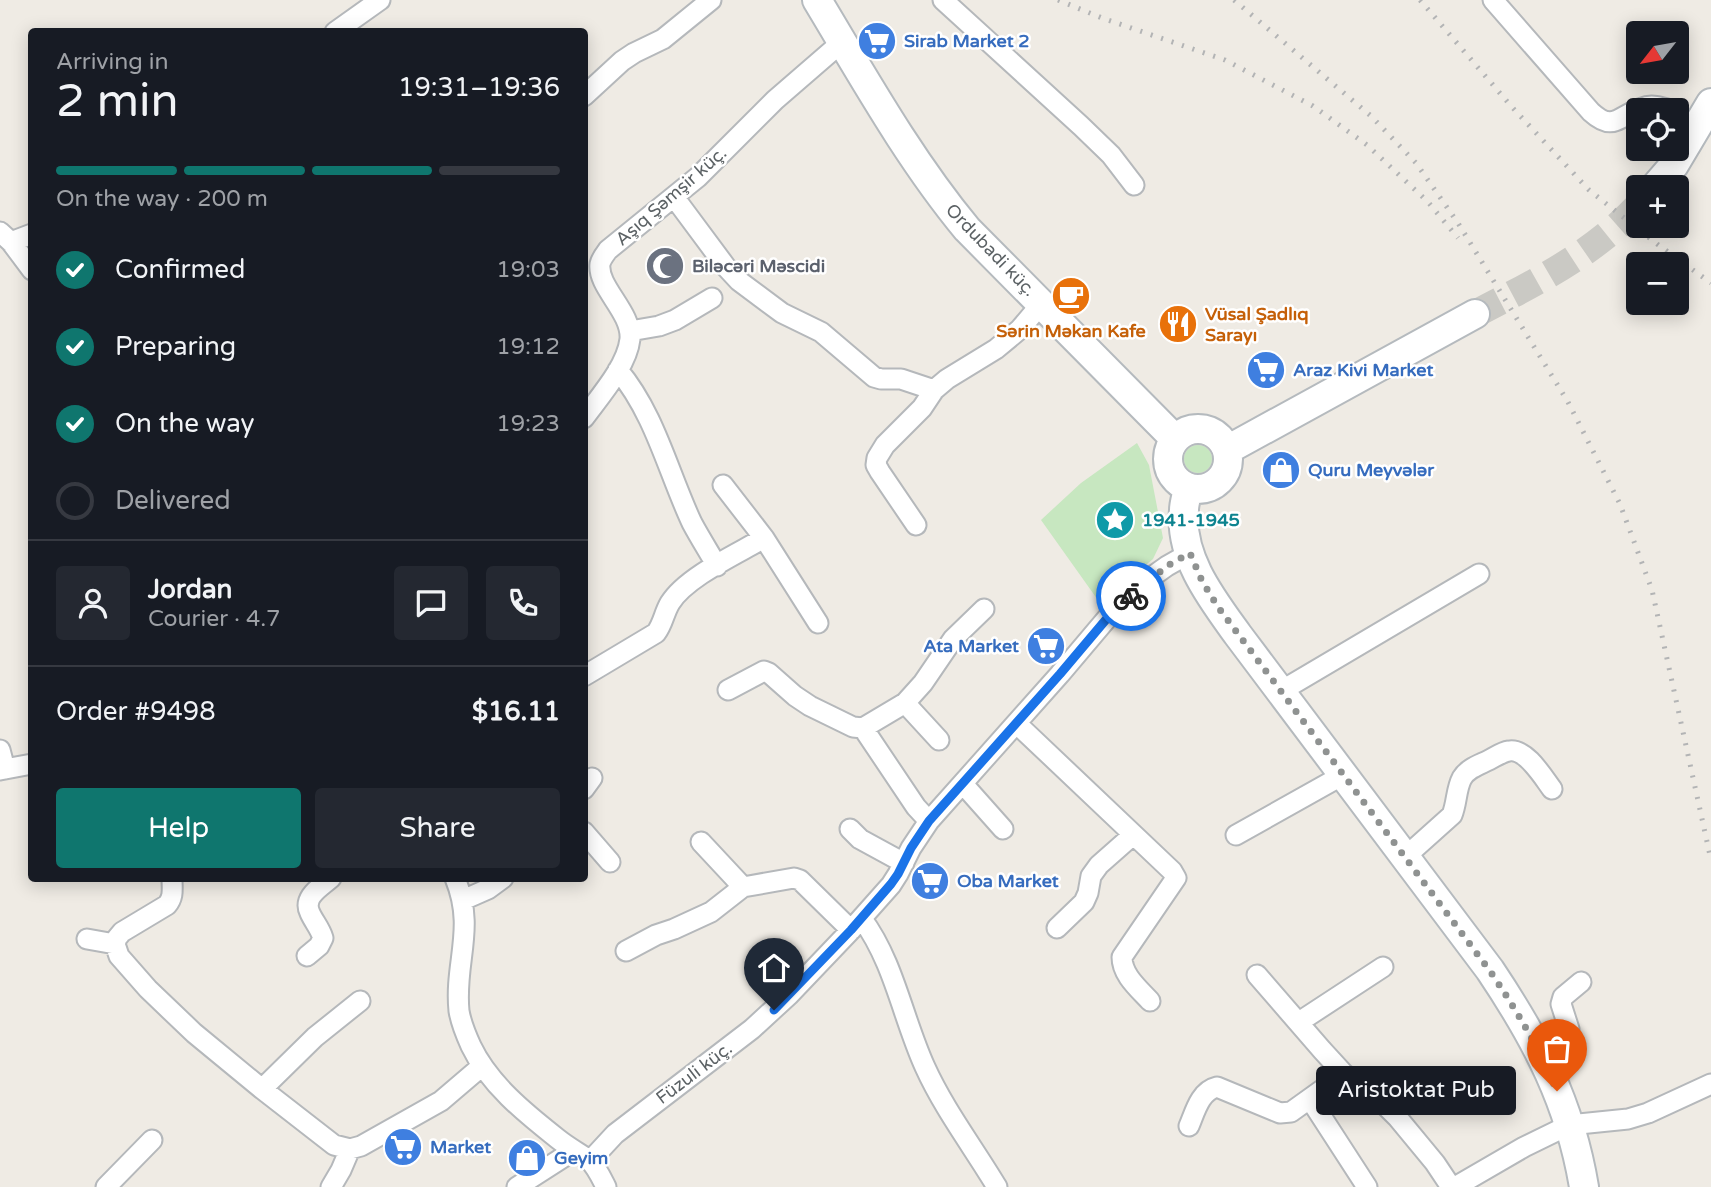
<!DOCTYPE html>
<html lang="en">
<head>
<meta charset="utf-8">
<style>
  body { margin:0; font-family:"Varela Round",sans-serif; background:#242831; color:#f1f3f6; height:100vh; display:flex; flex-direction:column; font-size:26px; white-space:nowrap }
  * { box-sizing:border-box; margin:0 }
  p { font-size:23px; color:#9ea1a6 }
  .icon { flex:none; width:38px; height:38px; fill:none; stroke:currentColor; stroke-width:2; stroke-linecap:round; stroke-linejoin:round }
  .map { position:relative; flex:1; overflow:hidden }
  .details { position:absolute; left:28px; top:28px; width:560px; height:854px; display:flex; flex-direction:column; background:#171b24; border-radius:7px; box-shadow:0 4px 18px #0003 }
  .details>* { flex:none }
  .needle { width:46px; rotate:239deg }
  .fabs { position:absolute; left:1626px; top:21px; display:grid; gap:14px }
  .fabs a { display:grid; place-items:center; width:63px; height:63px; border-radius:7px; background:#171b24; box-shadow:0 4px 18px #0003; font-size:35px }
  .pin { position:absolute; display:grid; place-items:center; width:60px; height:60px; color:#fff; margin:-72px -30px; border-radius:50% 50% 50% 0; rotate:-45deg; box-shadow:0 0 7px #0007 }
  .pin .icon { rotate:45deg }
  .courier { position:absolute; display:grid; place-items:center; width:70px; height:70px; margin:-35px; border:5px solid #1a73e8; border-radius:50%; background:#fff; color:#222; box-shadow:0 2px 9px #0007 }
  .bubble { position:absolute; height:49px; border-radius:7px; background:#171b24; box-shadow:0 4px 18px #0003; font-size:23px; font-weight:600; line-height:49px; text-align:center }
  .summary em { font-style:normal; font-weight:600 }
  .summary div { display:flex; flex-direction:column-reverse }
  .summary { display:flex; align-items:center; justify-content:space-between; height:119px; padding:0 28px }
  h1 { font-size:46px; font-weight:600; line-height:52px }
  .bar { display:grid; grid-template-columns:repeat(4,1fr); gap:10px 7px; align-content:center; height:84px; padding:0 28px }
  .bar i { height:9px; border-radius:5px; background:#363941 }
  .bar .on { background:#0f766e }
  .bar p { grid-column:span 4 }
  .line { display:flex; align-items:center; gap:18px; padding:0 28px; border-top:2px solid #363941 }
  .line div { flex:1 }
  .round { display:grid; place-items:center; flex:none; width:74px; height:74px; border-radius:7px; background:#242831 }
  ol { padding:0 28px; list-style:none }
  li { display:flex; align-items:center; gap:21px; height:77px }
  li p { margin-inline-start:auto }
  li .icon { padding:7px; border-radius:50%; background:#0f766e; color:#fff; stroke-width:4 }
  li:last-child { color:#9ea1a6 }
  li i { width:38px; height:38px; border:4px solid #363941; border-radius:50% }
  .button { display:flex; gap:14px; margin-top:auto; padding:14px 28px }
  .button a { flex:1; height:80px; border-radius:7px; background:#0f766e; color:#fff; font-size:28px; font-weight:600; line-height:80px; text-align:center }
  .button a+a { background:#242831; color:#f1f3f6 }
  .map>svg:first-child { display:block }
</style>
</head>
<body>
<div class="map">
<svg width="1711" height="1187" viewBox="0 0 1711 1187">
  <rect width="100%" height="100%" fill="#efebe4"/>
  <path fill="#c7e7c0" d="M 1137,443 L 1149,465 L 1163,538 L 1153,559 L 1100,603 L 1041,520 L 1081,483 Z
    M1184 459a14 14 0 1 1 28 0a14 14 0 1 1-28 0Z"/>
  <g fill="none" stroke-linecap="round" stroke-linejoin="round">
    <path stroke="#cac9c4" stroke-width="28" stroke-dasharray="28 14" stroke-linecap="butt" d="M 1475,314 C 1534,283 1592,255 1638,206"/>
    <g stroke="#b5b8bb" stroke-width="23">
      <path id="minor" d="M 943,0 L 1081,126 L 1111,155 L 1134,185
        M 1493,0 L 1591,112 C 1614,133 1619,115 1642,108 C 1651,104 1661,107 1670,110
        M 335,32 L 380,0
        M 584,96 L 622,61 L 634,53 L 663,39 L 711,0
        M 674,197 L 726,267 L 739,281 L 782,313 L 821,332 L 874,377 L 881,379 L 901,379 L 934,390
        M 0,232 L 11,242 L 32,270
        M 11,242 L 32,234
        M 630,331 L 659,326 L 675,320 L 712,298
        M 618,370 C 655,414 668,472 692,523 C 700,538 709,552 717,566
        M 584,418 C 600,396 627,366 630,339 C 632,312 597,287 600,264 C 601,259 605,254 608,250 L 698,177 L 775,100 L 842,42
        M 723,485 L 764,538 L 818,623
        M 916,525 L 880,472 L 876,465 L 877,458 L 885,445 L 922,408 L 934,390 L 947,379 L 996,349 L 1020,329 L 1042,303
        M 584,676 L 656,633 C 663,624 664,613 670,603 C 686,577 737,554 764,538
        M 728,690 L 764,671 L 769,673 L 795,696 L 810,706 L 853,727 L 863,728 L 905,703 L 923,683 L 953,639 L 984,609
        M 1281,691 L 1479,574
        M 905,703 L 939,740
        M 1017,724 L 1172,871 L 1176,878 L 1122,957 C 1122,975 1138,988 1150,1001
        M 863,728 L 916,807 L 929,821
        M 0,750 L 5,769
        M 0,770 L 32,764
        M 963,784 L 1003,829
        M 584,789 L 592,778
        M 850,829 L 860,839 L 904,863
        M 584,832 L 610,862
        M 1236,835 L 1343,775
        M 701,842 L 743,887
        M 1404,858 L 1452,815 C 1457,803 1456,789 1462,778 C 1468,768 1479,765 1489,760 C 1495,757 1502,752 1509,751 C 1526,748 1543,777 1552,789
        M 172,878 C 172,889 174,897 167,905 L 122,932 L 117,938 L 115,944 L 119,956 L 148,989 L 194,1033 L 262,1089 L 334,1145 L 350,1149 L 361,1146 L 441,1101 L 482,1066
        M 455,878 C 476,929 454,962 459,1011 C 461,1023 466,1035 471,1046 C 489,1084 525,1113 558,1139 C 568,1147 579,1153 589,1160 C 596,1166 602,1179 606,1187
        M 463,900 L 488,889 L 503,878
        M 862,919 C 894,962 903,1019 925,1067 C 944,1109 973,1147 997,1187
        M 1057,928 L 1084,902 L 1088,893 L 1091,876 L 1099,865 L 1133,835
        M 87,939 L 115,944
        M 626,951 L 656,935 L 674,929 L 711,912 L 743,887 L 794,878 L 800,880 L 851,930
        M 307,956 L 319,946 L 323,938 C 320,928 314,922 310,913 C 302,897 321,887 331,878
        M 1257,975 L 1322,1050 L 1344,1074 L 1385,1105 L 1397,1117 L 1435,1163 L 1451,1187
        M 1299,1022 L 1383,967
        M 1539,1050 L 1566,1034 L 1569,1029 L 1561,1004 L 1563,997 L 1581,982
        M 262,1089 L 315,1037 L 360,1001
        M 1310,1099 L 1367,1187
        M 1189,1126 C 1195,1112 1200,1091 1217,1087 L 1280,1113 L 1291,1112 L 1344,1074
        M 590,1161 L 615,1134 L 752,1029 L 789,995 L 851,930 L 891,885 L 898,874 L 911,848 L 929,821 L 1060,674 L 1109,616 L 1153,576 L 1167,566 L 1190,553
        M 106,1187 L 152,1140
        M 331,1187 L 341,1170 L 350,1149
        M 517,1187 L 573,1151
        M 1455,1187 L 1524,1147 L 1569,1125 L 1628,1119 L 1648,1113 L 1711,1084"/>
    </g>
    <g stroke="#b5babe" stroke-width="32">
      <path id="secondary" d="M 817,0 C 864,78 909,159 967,229 L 1175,439
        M 1655,187 L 1674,165 L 1711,103
        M1168 459a30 30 0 1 1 60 0a30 30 0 1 1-60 0Z
        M 1227,450 L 1475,314
        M 1188,488 C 1187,495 1184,503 1184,510 C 1179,557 1212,599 1238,635 L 1490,970 C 1537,1040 1570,1103 1584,1187"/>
    </g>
    <use href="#minor" stroke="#fff" stroke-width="19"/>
    <use href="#secondary" stroke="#fff" stroke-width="28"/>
    <path stroke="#b3b4b5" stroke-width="5" stroke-dasharray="2 9" stroke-linecap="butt" d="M 1058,0 L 1102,18 L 1225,60 L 1313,106 L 1367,145 L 1428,202 L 1458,238
      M 1234,0 L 1371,116 L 1416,163 L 1458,223 L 1568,402 L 1620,504 L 1652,590 L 1711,860
      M 1420,0 L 1511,106 L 1589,190 L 1657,244 L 1711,283"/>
  </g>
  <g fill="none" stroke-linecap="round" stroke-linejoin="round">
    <path stroke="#8f9291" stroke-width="7" stroke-dasharray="0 12.6" d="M 1131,596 L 1167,566 L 1190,553 L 1202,581 L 1218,607 L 1490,971 C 1517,1011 1538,1046 1557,1091"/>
    <path stroke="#1a73e8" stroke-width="9" d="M 774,1010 L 851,930 L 891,884 L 898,874 L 911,848 L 929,821 L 1060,674 L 1109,616 L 1131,596"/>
  </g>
  <defs>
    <g id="supermarket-disc" transform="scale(2.0125)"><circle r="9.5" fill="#3f7fe0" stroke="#fff"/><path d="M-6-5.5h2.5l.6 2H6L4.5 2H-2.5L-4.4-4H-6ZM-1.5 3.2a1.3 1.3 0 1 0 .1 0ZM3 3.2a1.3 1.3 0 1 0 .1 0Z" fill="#fff"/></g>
    <g id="mosque-disc" transform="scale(2.0125)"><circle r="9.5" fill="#6b7280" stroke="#fff"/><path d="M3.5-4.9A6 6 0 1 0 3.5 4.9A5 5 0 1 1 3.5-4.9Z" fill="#fff"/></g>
    <g id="cafe-disc" transform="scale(2.0125)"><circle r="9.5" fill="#e8710a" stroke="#fff"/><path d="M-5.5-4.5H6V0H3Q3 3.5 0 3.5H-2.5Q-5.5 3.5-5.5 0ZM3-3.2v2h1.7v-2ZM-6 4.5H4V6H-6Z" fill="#fff"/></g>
    <g id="restaurant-disc" transform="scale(2.0125)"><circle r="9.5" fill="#e8710a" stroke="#fff"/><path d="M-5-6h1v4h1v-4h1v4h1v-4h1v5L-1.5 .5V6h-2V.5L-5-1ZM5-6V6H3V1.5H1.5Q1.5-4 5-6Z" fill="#fff"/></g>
    <g id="shop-disc" transform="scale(2.0125)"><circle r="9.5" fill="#3f7fe0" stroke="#fff"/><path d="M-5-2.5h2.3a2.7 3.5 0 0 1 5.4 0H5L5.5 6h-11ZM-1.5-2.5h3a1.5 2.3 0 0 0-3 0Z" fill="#fff"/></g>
    <g id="sight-disc" transform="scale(2.0125)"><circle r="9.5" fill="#0f9aa8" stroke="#fff"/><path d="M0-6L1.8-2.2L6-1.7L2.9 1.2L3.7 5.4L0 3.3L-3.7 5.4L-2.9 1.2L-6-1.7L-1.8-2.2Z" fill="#fff"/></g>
  </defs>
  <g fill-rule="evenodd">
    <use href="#supermarket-disc" x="877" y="41"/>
    <use href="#mosque-disc" x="665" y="266"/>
    <use href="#cafe-disc" x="1071" y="296"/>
    <use href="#restaurant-disc" x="1178" y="324"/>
    <use href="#supermarket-disc" x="1266" y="370"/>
    <use href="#shop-disc" x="1281" y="470"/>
    <use href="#sight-disc" x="1115" y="520"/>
    <use href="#supermarket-disc" x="1046" y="646"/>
    <use href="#supermarket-disc" x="930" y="881"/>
    <use href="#supermarket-disc" x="403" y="1147"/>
    <use href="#shop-disc" x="527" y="1158"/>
  </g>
  <g text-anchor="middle" stroke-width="5" stroke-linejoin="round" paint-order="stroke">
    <g font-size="18" font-weight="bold" fill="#366cbe" stroke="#fff" text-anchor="start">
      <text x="904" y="47">Sirab Market 2</text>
      <text x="1293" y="376">Araz Kivi Market</text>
      <text x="1308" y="476">Quru Meyvələr</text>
      <text x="1019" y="652" text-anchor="end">Ata Market</text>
      <text x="957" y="887">Oba Market</text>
      <text x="430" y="1153">Market</text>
      <text x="554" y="1164">Geyim</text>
    </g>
    <g font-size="18" fill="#5c6265" stroke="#fff">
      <text transform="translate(671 196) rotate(-41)" y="6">Aşıq Şəmşir küç.</text>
      <text transform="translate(991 250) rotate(46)" y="6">Ordubadi küç.</text>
      <text transform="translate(694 1073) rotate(-37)" y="6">Füzuli küç.</text>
    </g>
    <g font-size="18" font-weight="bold" fill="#5b616d" stroke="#fff" text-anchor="start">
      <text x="692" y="272">Biləcəri Məscidi</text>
    </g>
    <g font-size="18" font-weight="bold" fill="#c56008" stroke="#fff" text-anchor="start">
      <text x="1205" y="320">Vüsal Şadlıq<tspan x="1205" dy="21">Sarayı</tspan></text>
      <text x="1071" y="337" text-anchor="middle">Sərin Məkan Kafe</text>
    </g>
    <g font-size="18" font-weight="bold" fill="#0d838f" stroke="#fff" text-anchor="start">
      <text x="1142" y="526">1941-1945</text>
    </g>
  </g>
</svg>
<div class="fabs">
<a><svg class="needle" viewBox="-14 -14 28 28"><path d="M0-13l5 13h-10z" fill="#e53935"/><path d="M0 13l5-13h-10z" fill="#9ea1a6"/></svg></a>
<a><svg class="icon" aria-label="locate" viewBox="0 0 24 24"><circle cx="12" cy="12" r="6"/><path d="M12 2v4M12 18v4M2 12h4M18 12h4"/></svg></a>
<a>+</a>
<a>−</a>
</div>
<div class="pin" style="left:1557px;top:1091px;background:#ea580c"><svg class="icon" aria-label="bag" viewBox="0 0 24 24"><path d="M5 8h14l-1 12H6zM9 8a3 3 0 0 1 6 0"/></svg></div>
<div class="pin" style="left:774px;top:1010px;background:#1f2937"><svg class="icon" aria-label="home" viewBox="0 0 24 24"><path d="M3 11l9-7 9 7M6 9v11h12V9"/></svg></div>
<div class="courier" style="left:1131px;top:596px"><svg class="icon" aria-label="bike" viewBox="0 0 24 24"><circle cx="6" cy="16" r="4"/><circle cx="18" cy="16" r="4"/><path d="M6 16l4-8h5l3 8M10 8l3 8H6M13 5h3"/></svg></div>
<div class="bubble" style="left:1316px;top:1066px;width:200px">Aristoktat Pub</div>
<section class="details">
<div class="summary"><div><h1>2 min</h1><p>Arriving in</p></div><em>19:31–19:36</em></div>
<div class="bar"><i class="on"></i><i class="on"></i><i class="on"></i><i></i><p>On the way · 200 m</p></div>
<ol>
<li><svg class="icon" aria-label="check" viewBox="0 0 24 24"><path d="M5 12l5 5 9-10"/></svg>Confirmed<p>19:03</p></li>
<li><svg class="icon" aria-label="check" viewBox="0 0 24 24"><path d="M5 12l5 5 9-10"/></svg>Preparing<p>19:12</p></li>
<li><svg class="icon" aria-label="check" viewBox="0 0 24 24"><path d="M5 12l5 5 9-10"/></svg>On the way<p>19:23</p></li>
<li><i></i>Delivered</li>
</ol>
<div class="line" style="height:126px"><a class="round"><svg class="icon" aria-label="person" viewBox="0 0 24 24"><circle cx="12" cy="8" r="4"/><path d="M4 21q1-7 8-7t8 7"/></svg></a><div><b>Jordan</b><p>Courier · 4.7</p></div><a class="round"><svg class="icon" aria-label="chat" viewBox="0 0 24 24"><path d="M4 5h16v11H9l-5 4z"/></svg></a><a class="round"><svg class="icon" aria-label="phone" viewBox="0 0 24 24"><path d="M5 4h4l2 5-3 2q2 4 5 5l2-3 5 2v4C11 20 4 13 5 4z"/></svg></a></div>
<div class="line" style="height:91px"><div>Order #9498</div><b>$16.11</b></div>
<div class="button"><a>Help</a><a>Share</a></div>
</section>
</div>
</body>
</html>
